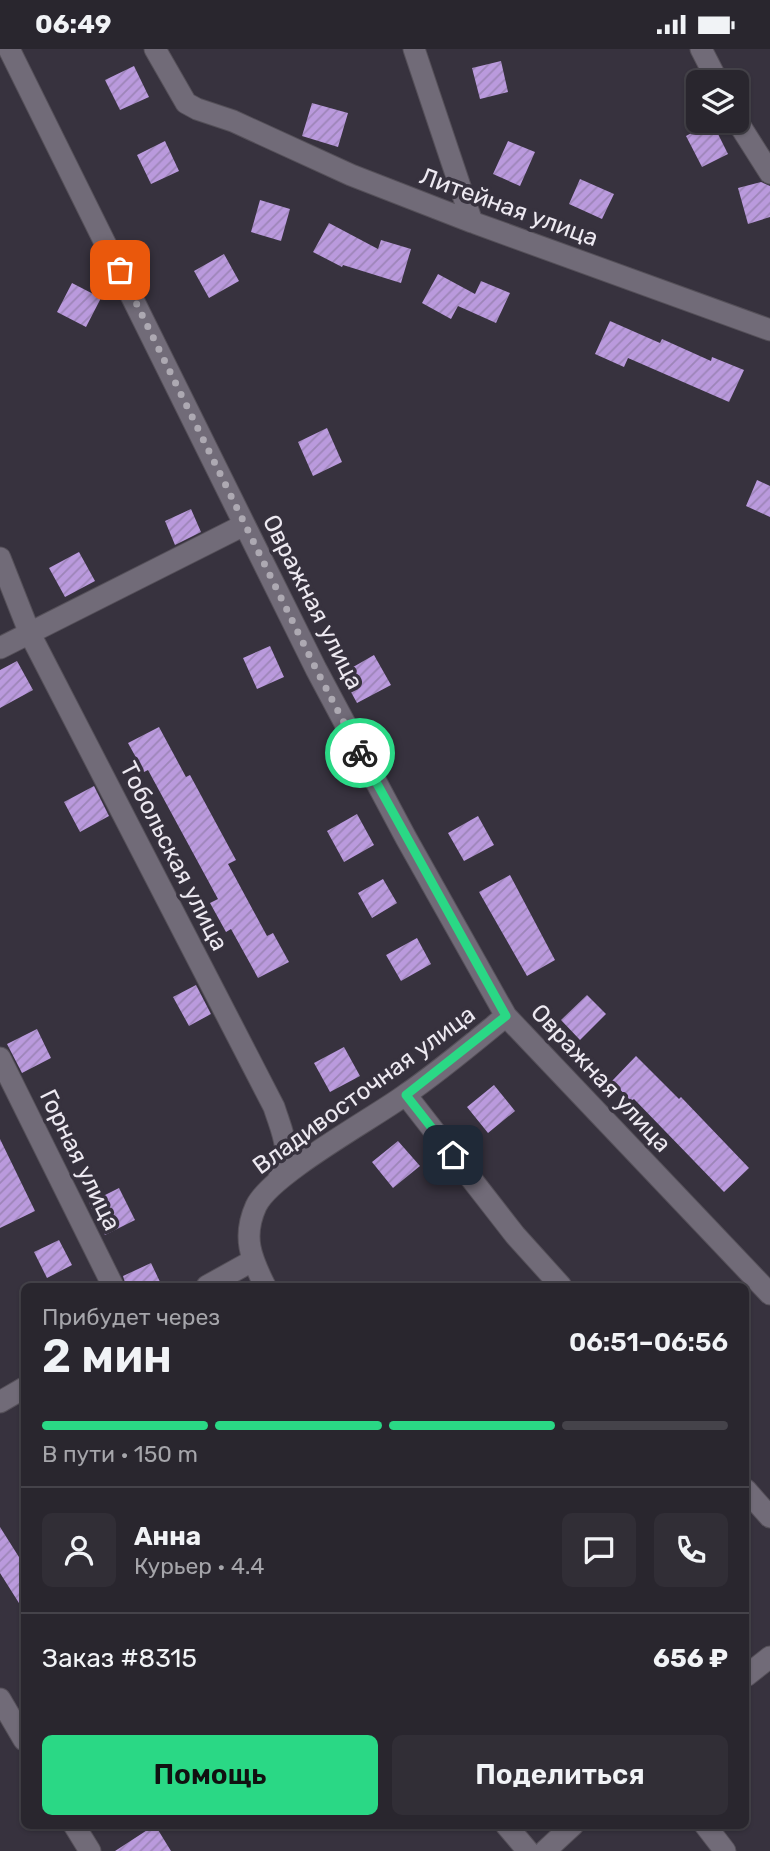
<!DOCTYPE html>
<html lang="ru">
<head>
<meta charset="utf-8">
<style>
  body { margin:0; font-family:Rubik,sans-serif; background:#312e36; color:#f1f3f6; height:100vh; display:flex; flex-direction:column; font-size:26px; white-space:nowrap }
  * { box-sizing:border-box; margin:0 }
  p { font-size:23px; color:#a5a5aa }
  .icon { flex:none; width:38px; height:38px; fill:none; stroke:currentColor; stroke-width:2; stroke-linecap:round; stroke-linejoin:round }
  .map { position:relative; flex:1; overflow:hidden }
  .sheet { position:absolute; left:21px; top:1234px; width:728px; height:546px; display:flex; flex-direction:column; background:#29262e; border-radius:10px; box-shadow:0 2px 5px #0004,0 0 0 2px #45434a }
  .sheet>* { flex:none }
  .tools { position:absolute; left:686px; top:21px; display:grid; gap:14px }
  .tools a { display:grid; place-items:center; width:63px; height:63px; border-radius:10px; background:#29262e; box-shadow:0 2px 5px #0004,0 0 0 2px #45434a; font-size:35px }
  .pin { position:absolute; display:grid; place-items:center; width:60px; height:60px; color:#fff; margin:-30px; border-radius:14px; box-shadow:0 4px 10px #0006 }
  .courier { position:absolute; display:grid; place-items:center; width:70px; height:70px; margin:-35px; border:5px solid #2ad885; border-radius:50%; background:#fff; color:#222; box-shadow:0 2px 9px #0007 }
  .overview em { font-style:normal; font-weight:600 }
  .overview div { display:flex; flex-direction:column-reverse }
  .overview { display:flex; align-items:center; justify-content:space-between; height:119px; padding:0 21px }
  h1 { font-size:46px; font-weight:600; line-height:52px }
  .bar { display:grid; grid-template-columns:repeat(4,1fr); gap:10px 7px; align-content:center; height:84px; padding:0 21px }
  .bar i { height:9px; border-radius:5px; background:#45434a }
  .bar .current { background:#2ad885 }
  .bar p { grid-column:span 4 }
  .line { display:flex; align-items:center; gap:18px; padding:0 21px; border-top:2px solid #45434a }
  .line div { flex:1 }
  .round { display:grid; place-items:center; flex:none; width:74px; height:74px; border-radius:10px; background:#312e36 }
  .cta { display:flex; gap:14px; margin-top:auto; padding:14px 21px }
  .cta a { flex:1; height:80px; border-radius:10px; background:#2ad885; color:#111; font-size:28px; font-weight:600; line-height:80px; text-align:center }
  .cta a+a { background:#312e36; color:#f1f3f6 }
  .status { display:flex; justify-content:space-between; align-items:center; height:49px; padding:0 35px; background:#29262e; direction:ltr }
  .status svg { height:19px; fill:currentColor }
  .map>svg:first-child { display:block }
</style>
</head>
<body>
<div class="status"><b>06:49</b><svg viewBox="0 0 49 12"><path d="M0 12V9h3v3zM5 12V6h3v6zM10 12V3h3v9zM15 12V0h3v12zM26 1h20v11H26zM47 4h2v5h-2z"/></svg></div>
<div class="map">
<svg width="770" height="1802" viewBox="0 0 770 1802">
  <defs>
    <pattern id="building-hatch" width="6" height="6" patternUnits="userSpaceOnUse" patternTransform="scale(1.75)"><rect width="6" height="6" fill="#ba9add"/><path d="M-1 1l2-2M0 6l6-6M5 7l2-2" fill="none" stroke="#9d85b8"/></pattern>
  </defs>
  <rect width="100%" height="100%" fill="#37323e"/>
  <path fill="url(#building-hatch)" d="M 501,12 L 508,43 L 480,50 L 472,19 Z
    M 134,17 L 149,48 L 120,61 L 105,31 Z
    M 312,54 L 348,64 L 338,98 L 302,87 Z
    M 712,73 L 728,105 L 702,118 L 686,87 Z
    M 165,92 L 179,122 L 151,135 L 137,106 Z
    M 508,92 L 535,103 L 520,137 L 493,125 Z
    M 580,130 L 614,145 L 602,170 L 569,155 Z
    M 761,133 L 770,137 L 770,168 L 748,175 L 738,139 Z
    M 260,151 L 290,160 L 281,192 L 251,183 Z
    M 329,174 L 378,200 L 381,191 L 411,200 L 401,234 L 343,216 L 342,218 L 313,203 Z
    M 224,205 L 239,232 L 209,249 L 194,222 Z
    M 438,225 L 475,245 L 481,232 L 510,244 L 496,274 L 458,257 L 451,270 L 422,254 Z
    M 72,234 L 101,249 L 86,278 L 57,263 Z
    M 610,272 L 660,294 L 662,290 L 711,312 L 712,308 L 744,321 L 729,353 L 628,309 L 624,318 L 595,305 Z
    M 327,379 L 342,413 L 313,427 L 298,393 Z
    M 757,431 L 770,437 L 770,468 L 746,457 Z
    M 191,460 L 201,483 L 175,496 L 165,472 Z
    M 79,503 L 95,532 L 65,548 L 49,519 Z
    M 270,597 L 284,628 L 257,640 L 243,609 Z
    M 374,606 L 391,636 L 357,654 L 341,625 Z
    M 17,612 L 33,641 L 0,659 L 0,621 Z
    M 159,678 L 186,728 L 190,726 L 236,811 L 228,815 L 267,887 L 273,884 L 289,913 L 258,929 L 231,880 L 226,883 L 210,854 L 218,850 L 148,721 L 144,723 L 128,694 Z
    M 94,737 L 109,767 L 80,783 L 64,753 Z
    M 357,765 L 374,796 L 344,813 L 327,782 Z
    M 478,767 L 494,796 L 464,812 L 448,784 Z
    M 510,826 L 555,911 L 527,927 L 479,843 Z
    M 383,830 L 397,854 L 372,869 L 358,844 Z
    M 417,889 L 431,915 L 401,932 L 386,906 Z
    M 196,936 L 211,965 L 189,977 L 173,948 Z
    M 587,946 L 606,965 L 580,991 L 561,971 Z
    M 37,980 L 51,1009 L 22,1024 L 7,995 Z
    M 344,998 L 360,1027 L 330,1043 L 314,1014 Z
    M 636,1007 L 679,1050 L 681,1048 L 749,1119 L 724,1143 L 634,1050 L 631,1052 L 612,1032 Z
    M 494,1036 L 515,1062 L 488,1084 L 467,1058 Z
    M 0,1090 L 35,1162 L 0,1179 Z
    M 398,1092 L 420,1117 L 393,1139 L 372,1113 Z
    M 119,1139 L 135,1171 L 105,1186 L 89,1154 Z
    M 59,1191 L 72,1216 L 47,1229 L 34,1203 Z
    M 151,1214 L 162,1237 L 126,1237 L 123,1227 Z
    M 0,1478 L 24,1516 L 24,1562 L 0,1524 Z
    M 155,1776 L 171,1802 L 115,1802 Z"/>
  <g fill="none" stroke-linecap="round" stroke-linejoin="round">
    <g stroke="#555059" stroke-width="23">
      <path id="minor" d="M 9,0 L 316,620 L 406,789 L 506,967 L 770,1245
        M 155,0 L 186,54 L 197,60 L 233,72 L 351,126 L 472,173 L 770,281
        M 414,0 L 472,173
        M 701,0 L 718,33
        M 737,72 L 770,124
        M 0,509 L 30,585 L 274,1058 C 284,1089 292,1100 278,1131
        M 0,599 L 244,476
        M 0,1009 L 113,1237
        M 406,1046 L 515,1186 L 561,1237
        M 207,1237 L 252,1212
        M 265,1237 C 251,1209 242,1188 256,1157 C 271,1125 372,1070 405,1046 C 440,1022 473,994 506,967
        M 0,1353 L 24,1339
        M 746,1441 L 770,1468
        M 746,1627 L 770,1608
        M 0,1650 L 24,1691
        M 74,1776 L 90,1802
        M 506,1776 L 528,1802
        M 705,1776 L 725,1802
        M 545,1802 L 573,1776"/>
    </g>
    <use href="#minor" stroke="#716b78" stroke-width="21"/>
  </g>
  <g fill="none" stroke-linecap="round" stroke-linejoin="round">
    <path stroke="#ada9b2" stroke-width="7" stroke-dasharray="0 12.6" d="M 120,221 L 316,620 L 360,704"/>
    <path stroke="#2ad885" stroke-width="9" d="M 360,704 L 506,967 L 406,1046 L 453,1106"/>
  </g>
  <g text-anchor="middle" stroke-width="7" stroke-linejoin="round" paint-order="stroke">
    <g font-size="24" fill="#ede9f1" stroke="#37323e">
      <text transform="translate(509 158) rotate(20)" y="8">Литейная улица</text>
      <text transform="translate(313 553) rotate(63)" y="8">Овражная улица</text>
      <text transform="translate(174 807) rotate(63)" y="8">Тобольская улица</text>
      <text transform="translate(601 1029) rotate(47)" y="8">Овражная улица</text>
      <text transform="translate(364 1041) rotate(-36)" y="8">Владивосточная улица</text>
      <text transform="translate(80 1111) rotate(64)" y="8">Горная улица</text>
    </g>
  </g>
</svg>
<div class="tools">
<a><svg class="icon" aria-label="layers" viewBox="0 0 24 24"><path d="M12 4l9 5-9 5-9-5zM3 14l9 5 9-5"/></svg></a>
</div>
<div class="pin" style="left:120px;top:221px;background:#ea580c"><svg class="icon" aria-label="bag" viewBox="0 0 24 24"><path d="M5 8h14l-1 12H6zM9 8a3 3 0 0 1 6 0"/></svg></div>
<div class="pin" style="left:453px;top:1106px;background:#1f2937"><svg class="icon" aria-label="home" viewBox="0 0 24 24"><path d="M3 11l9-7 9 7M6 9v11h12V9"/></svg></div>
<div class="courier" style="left:360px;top:704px"><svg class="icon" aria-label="bike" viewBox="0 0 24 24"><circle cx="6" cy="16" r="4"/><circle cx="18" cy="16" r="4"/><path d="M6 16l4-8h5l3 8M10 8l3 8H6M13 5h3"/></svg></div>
<section class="sheet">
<div class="overview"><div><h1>2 мин</h1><p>Прибудет через</p></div><em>06:51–06:56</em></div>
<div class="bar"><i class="current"></i><i class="current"></i><i class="current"></i><i></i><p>В пути · 150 m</p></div>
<div class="line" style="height:126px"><a class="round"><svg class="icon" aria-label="person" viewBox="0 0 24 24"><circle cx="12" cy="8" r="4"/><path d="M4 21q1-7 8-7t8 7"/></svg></a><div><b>Анна</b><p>Курьер · 4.4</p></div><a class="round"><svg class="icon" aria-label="chat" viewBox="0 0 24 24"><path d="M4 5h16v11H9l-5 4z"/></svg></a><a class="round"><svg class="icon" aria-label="phone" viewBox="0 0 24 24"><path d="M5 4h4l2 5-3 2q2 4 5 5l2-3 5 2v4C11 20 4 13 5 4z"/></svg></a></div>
<div class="line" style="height:91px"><div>Заказ #8315</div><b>656 ₽</b></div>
<div class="cta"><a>Помощь</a><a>Поделиться</a></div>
</section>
</div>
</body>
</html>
